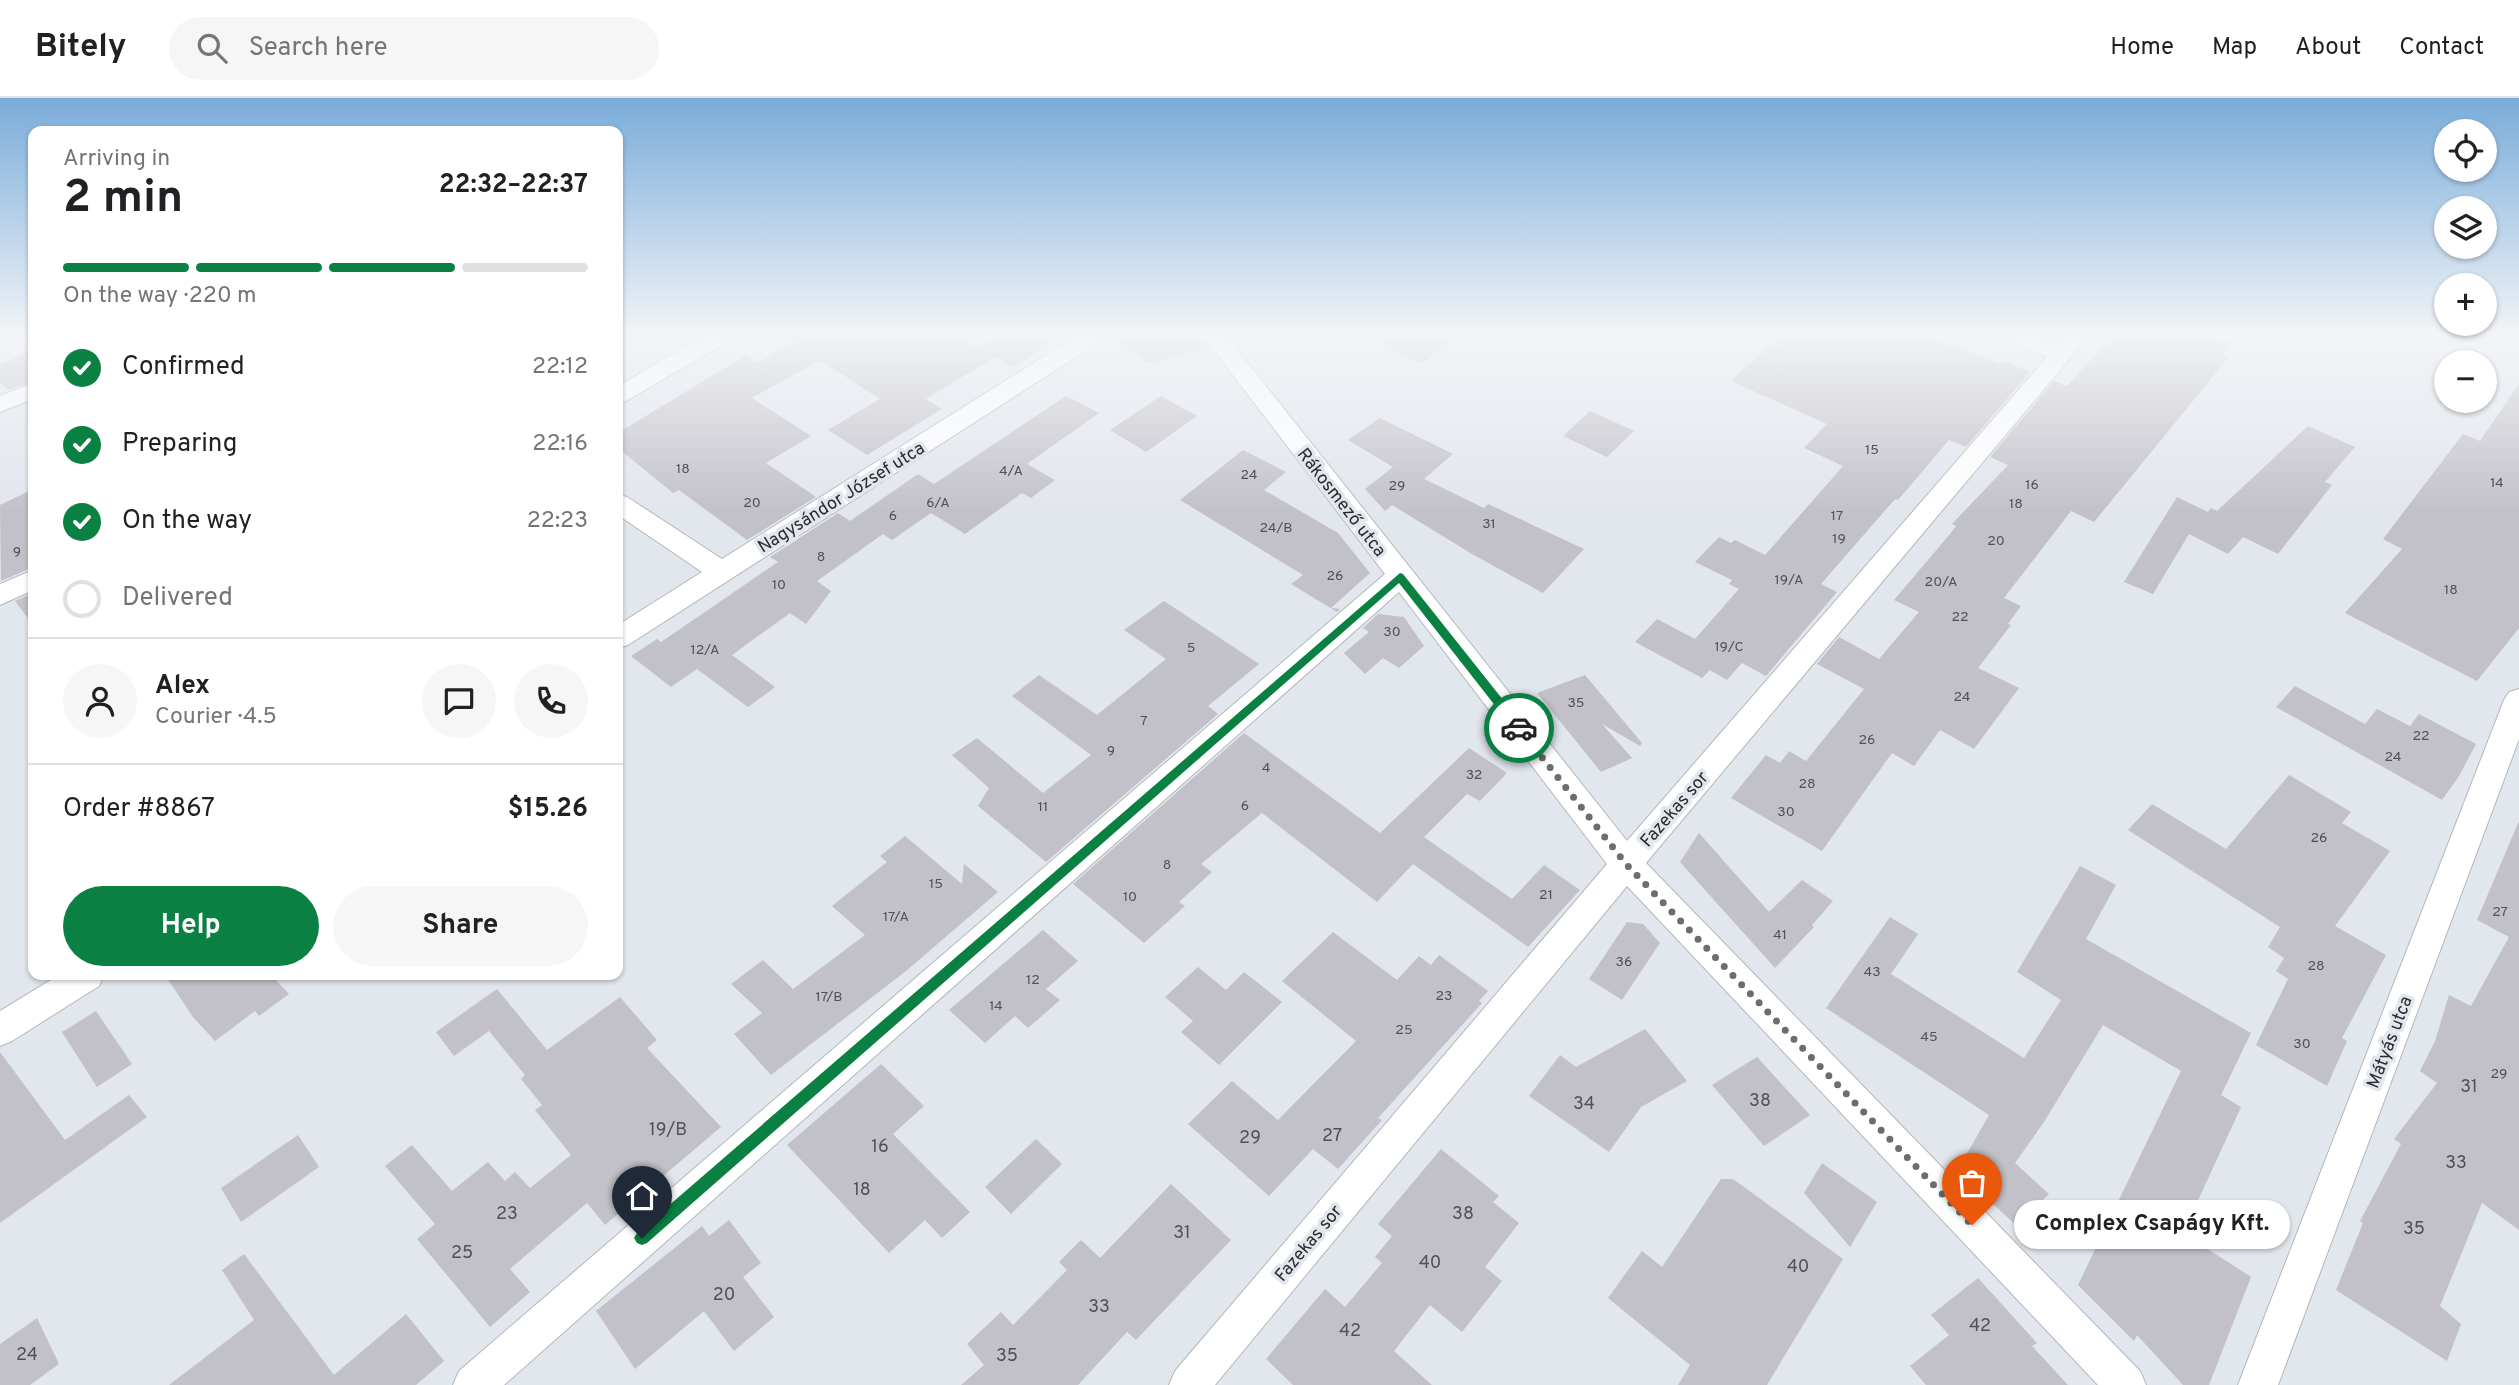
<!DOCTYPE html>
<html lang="en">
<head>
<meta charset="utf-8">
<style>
  body { margin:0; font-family:Overpass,sans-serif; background:#f6f6f6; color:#202124; height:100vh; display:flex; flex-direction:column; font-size:26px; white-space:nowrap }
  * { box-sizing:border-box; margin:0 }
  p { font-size:23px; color:#757577 }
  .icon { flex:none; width:38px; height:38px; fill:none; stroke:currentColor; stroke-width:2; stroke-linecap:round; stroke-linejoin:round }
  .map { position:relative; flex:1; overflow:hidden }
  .details { position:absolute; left:28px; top:28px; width:595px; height:854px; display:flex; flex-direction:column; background:#fff; border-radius:14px; box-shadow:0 2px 5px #0004 }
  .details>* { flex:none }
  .fabs { position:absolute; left:2434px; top:21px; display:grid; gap:14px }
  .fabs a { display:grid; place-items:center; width:63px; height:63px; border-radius:50%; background:#fff; box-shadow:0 2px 5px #0004; font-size:35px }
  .pin { position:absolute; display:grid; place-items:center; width:60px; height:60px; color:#fff; margin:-72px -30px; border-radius:50% 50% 50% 0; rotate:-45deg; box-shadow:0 0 7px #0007 }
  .pin .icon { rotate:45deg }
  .courier { position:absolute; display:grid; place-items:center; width:70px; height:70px; margin:-35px; border:5px solid #0b8043; border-radius:50%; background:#fff; color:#222; box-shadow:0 2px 9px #0007 }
  .bubble { position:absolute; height:49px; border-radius:24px; background:#fff; box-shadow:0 2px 5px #0004; font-size:23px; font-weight:700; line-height:49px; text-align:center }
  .head em { font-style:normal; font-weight:700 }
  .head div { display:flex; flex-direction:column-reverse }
  .head { display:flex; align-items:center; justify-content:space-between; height:119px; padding:0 35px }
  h1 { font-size:46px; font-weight:700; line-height:52px }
  .bar { display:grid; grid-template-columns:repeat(4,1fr); gap:10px 7px; align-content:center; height:84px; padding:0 35px }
  .bar i { height:9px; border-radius:5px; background:#e0e0e0 }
  .bar .selected { background:#0b8043 }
  .bar p { grid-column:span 4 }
  .line { display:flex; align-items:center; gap:18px; padding:0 35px; border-top:2px solid #e0e0e0 }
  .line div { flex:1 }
  .round { display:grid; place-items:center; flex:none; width:74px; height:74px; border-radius:37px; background:#f6f6f6 }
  ol { padding:0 35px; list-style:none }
  li { display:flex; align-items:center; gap:21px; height:77px }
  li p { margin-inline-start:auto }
  li .icon { padding:7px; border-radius:50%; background:#0b8043; color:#fff; stroke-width:4 }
  li:last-child { color:#757577 }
  li i { width:38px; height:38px; border:4px solid #e0e0e0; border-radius:50% }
  .primary-button { display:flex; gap:14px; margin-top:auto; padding:14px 35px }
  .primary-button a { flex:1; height:80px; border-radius:42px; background:#0b8043; color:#fff; font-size:28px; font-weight:700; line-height:80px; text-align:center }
  .primary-button a+a { background:#f6f6f6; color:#202124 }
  header { display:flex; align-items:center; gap:42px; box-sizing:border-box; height:98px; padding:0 35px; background:#fff; border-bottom:2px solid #e0e0e0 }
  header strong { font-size:33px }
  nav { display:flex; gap:38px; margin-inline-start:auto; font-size:24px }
  .search { width:490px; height:63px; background:#f6f6f6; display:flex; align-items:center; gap:18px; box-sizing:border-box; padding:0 24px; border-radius:38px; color:#757577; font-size:26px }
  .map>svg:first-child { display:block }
</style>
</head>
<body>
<header>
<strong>Bitely</strong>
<div class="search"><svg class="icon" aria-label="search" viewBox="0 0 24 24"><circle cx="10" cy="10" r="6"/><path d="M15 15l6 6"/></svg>Search here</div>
<nav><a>Home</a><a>Map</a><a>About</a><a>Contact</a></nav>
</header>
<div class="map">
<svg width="2519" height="1287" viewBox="0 0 2519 1287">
  <rect width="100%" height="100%" fill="#e2e6ed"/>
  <path fill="#c2c0c8" d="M 775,234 L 953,234 L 978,249 L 1002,234 L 1070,234 L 1013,269 L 995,259 L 926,301 L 942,311 L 867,357 L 828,332 L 880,301 L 820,262 L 752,300 L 811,338 L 766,365 L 816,399 L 747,442 L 679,392 L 673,395 L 618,350 L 618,335 L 746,257 L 757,265 L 793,245 Z
    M 1112,234 L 1198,234 L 1209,250 L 1148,265 L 1110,239 Z
    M 1358,234 L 1463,234 L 1421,266 Z
    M 1783,234 L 1920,234 L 2001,266 L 2003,263 L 2030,274 L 1966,349 L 1949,342 L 1898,402 L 1895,401 L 1821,486 L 1837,494 L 1766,578 L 1742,565 L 1727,582 L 1710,572 L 1702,580 L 1635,544 L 1657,521 L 1695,541 L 1739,491 L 1729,486 L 1732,482 L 1695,464 L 1719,439 L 1731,445 L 1735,442 L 1765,457 L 1843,368 L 1804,350 L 1827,326 L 1731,283 Z
    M 2117,234 L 2203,234 L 2232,246 L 2223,257 L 2228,260 L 2094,424 L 2071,413 L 2004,500 L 2021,508 L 2008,526 L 2011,527 L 1978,570 L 2019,590 L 1974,651 L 1940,632 L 1914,668 L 1892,655 L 1822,753 L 1731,700 L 1766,657 L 1780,665 L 1789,653 L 1806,663 L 1864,591 L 1817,566 L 1839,539 L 1879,561 L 1919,514 L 1894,502 L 1950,436 L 1956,428 L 1952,426 L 2008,367 L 1990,359 L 2054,283 L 2067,288 Z
    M 33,251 L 33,283 L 8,292 L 0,284 L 0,266 Z
    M 2519,286 L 2519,530 L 2477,583 L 2345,515 L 2402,451 L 2383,441 L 2463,336 L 2480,343 Z
    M 1066,298 L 1099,315 L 1027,366 L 1055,382 L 1031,400 L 1022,395 L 965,436 L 931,415 L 892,442 L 883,436 L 817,483 L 831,493 L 806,526 L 790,515 L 732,557 L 775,589 L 748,609 L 697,571 L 671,589 L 631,558 L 657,541 L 661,544 L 778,464 L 770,459 L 838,415 L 850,423 L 918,376 L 934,386 Z
    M 1161,298 L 1197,318 L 1146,354 L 1110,332 Z
    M 1590,313 L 1634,333 L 1607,359 L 1563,338 Z
    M 1380,320 L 1453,356 L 1424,381 L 1484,410 L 1488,406 L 1584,451 L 1543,495 L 1472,456 L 1392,407 L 1385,413 L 1365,391 L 1393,369 L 1348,342 Z
    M 2308,328 L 2355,349 L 2325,384 L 2332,387 L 2278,456 L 2243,439 L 2228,456 L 2189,436 L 2153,496 L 2124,484 L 2177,399 L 2208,414 L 2211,410 L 2217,413 Z
    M 1243,352 L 1286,374 L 1264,392 L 1338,435 L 1370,475 L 1331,510 L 1340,511 L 1337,514 L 1291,486 L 1303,477 L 1180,402 Z
    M 33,391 L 33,469 L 1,483 L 0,407 Z
    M 33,495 L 33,527 L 15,503 Z
    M 1164,503 L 1259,566 L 1208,608 L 1218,616 L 1046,764 L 978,708 L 989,690 L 952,657 L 977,640 L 1043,695 L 1091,657 L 1012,598 L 1039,577 L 1097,617 L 1166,561 L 1124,532 Z
    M 1378,516 L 1404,519 L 1424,548 L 1399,570 L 1383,560 L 1365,576 L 1344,555 L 1369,534 L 1363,530 Z
    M 1585,577 L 1642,645 L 1640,648 L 1602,626 L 1632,660 L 1601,674 L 1537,595 Z
    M 2295,588 L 2365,626 L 2377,611 L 2410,628 L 2419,616 L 2476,646 L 2459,678 L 2442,702 L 2276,609 Z
    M 1244,635 L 1380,735 L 1469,650 L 1507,675 L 1480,703 L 1467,696 L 1424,739 L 1512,801 L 1544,767 L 1580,792 L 1528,849 L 1413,766 L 1377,804 L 1262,715 L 1201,766 L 1212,774 L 1179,804 L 1185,808 L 1144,845 L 1073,786 Z
    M 2289,677 L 2351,714 L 2342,725 L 2390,753 L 2335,828 L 2386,857 L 2342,940 L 2347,943 L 2327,988 L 2256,947 L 2288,881 L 2276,873 L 2284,860 L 2268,849 L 2280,829 L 2128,732 L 2152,706 L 2226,751 Z
    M 2519,723 L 2519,1132 L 2482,1105 L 2440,1208 L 2461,1226 L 2447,1263 L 2336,1192 L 2363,1125 L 2360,1123 L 2401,1046 L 2394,1041 L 2437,985 L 2420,973 L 2435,943 L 2449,897 L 2471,908 L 2509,839 L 2477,822 Z
    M 1699,735 L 1769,814 L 1802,782 L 1833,803 L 1812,827 L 1814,829 L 1775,870 L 1680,764 Z
    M 905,738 L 962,786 L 964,766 L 998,794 L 906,873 L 771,977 L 734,936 L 762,915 L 731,886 L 763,862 L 793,891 L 865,837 L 832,808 L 887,764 L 880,758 Z
    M 2080,768 L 2116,787 L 2086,841 L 2251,935 L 2221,997 L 2241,1009 L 2183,1135 L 2251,1179 L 2209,1287 L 2183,1287 L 2137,1237 L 2134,1243 L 2078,1187 L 2181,973 L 2103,927 L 2044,1024 L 2015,1065 L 2049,1096 L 2017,1128 L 1957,1073 L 1989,1017 L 1826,910 L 1890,819 L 1918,836 L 1891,876 L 2024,960 L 2061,902 L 2017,874 Z
    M 1627,824 L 1643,826 L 1660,845 L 1622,902 L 1589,881 Z
    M 1043,832 L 1078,863 L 1046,891 L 1060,902 L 1028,930 L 1015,918 L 985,945 L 949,912 Z
    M 1333,834 L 1397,882 L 1419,858 L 1431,867 L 1439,857 L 1488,893 L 1479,903 L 1482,905 L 1378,1020 L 1382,1022 L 1338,1071 L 1313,1051 L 1269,1098 L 1188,1026 L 1232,983 L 1278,1022 L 1356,943 L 1282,883 Z
    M 1198,869 L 1226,892 L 1244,874 L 1282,904 L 1219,967 L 1181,934 L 1193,923 L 1165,899 Z
    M 165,877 L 271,877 L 289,896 L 259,918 L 255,913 L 215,943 L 193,919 Z
    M 497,891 L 547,952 L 620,899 L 657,942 L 647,950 L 721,1029 L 605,1127 L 587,1105 L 510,1171 L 530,1194 L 490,1229 L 417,1141 L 435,1126 L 385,1068 L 412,1047 L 452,1093 L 488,1064 L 505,1083 L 515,1074 L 530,1090 L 571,1057 L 535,1012 L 542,1007 L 521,981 L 525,977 L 489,933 L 454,958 L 436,934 Z
    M 96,913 L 132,966 L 97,989 L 62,934 Z
    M 1645,931 L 1687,983 L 1641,1009 L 1609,1054 L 1529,998 L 1560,957 L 1576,969 Z
    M 0,954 L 65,1042 L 129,997 L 147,1019 L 0,1125 Z
    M 1757,959 L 1810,1017 L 1764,1048 L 1712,987 Z
    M 881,966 L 924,1008 L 893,1036 L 970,1114 L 942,1140 L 925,1122 L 889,1155 L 787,1047 Z
    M 298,1037 L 319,1069 L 241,1124 L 221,1090 Z
    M 1036,1041 L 1062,1066 L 1011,1116 L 985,1089 Z
    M 1441,1051 L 1499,1098 L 1493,1104 L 1519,1125 L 1485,1169 L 1502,1183 L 1462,1234 L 1430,1207 L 1394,1253 L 1432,1287 L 1293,1287 L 1266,1261 L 1325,1191 L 1345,1209 L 1382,1165 L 1375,1159 L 1392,1138 L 1378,1126 Z
    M 1822,1065 L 1877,1104 L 1850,1149 L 1804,1095 Z
    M 1721,1081 L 1733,1081 L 1843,1161 L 1767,1287 L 1678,1287 L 1690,1267 L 1608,1200 L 1642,1153 L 1662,1169 Z
    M 1171,1086 L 1231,1142 L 1136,1242 L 1127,1234 L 1078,1287 L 961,1287 L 984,1267 L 967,1246 L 1001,1214 L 1013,1227 L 1067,1172 L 1059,1164 L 1081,1142 L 1100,1160 Z
    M 729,1122 L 761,1165 L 743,1179 L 774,1219 L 734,1253 L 704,1213 L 635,1271 L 596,1213 L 702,1128 L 709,1138 Z
    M 244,1156 L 334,1277 L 406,1216 L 444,1263 L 416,1287 L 169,1287 L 254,1222 L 222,1172 Z
    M 1978,1180 L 2037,1245 L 2032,1248 L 2068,1287 L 1926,1287 L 1910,1268 L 1949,1237 L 1931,1217 Z
    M 37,1220 L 59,1266 L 30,1287 L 0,1287 L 0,1246 Z"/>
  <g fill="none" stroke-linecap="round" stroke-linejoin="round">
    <g stroke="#b3b7bd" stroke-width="2">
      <path id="street" d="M 711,234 L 739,234 L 736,239 L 626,303 L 618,305 L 618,288 Z
        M 1083,234 L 1110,234 L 1107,239 L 628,547 L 618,550 L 618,527 L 702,474 L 618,417 L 618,397 L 627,399 L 722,461 Z
        M 1200,234 L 1223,234 L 1627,743 L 2047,259 L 2000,239 L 1997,234 L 2028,234 L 2058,247 L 2069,234 L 2092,234 L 1646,765 L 2140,1273 L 2146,1287 L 2098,1287 L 1627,788 L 1215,1287 L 1169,1287 L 1175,1273 L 1607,766 L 1399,494 L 504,1287 L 453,1287 L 459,1273 L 1385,476 Z
        M 33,285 L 33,301 L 0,314 L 0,298 Z
        M 33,472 L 33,492 L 0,507 L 0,486 Z
        M 2519,591 L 2519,641 L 2278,1287 L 2238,1287 L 2504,602 L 2509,594 Z
        M 59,877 L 104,877 L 99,888 L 12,943 L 0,948 L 0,913 Z"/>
    </g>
    <use href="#street" fill="#fff" fill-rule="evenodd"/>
  </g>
  <linearGradient id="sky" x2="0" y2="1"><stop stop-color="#79acda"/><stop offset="0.57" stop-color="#f2f4f7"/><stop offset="1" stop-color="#f2f4f7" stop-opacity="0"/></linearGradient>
  <rect width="2519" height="414" fill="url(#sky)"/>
  <path fill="#0b8043" d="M 1400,475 L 1403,476 L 1523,627 L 1523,633 L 1515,633 L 1399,485 L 647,1145 L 642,1147 L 637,1145 L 634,1140 L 637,1135 Z"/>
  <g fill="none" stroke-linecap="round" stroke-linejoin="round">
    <path stroke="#6a6d71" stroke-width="7" stroke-dasharray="0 12.6" d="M 1519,630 L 1626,766 L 1972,1127"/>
  </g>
  <g text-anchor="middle" stroke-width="7" stroke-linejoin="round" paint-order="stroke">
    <g font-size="14" fill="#505154">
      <text x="1872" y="356">15</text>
      <text x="683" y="375">18</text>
      <text x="1011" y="377">4/A</text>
      <text x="1249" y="381">24</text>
      <text x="2497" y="389">14</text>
      <text x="2032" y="391">16</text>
      <text x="1397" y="392">29</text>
      <text x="752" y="409">20</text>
      <text x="938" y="409">6/A</text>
      <text x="2016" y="410">18</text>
      <text x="893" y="422">6</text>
      <text x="1837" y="422">17</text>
      <text x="1489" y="430">31</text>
      <text x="1276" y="434">24/B</text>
      <text x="1839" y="445">19</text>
      <text x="1996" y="447">20</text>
      <text x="17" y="458">9</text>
      <text x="821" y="463">8</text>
      <text x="1335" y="482">26</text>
      <text x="1789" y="486">19/A</text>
      <text x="1941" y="488">20/A</text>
      <text x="779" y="491">10</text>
      <text x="2451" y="496">18</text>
      <text x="1960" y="523">22</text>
      <text x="1392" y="538">30</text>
      <text x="1729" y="553">19/C</text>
      <text x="1191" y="554">5</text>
      <text x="705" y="556">12/A</text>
      <text x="1962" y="603">24</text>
      <text x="1576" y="609">35</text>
      <text x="1144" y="627">7</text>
      <text x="2421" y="642">22</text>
      <text x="1867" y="646">26</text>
      <text x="1111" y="657">9</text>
      <text x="2393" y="663">24</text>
      <text x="1266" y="674">4</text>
      <text x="1474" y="681">32</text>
      <text x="1807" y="690">28</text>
      <text x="1245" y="712">6</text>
      <text x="1043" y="713">11</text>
      <text x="1786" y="718">30</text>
      <text x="2319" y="744">26</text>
      <text x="1167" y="771">8</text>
      <text x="936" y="790">15</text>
      <text x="1546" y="801">21</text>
      <text x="1130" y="803">10</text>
      <text x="2500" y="818">27</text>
      <text x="896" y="823">17/A</text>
      <text x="1780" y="841">41</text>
      <text x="1624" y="868">36</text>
      <text x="2316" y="872">28</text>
      <text x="1872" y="878">43</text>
      <text x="1033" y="886">12</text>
      <text x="1444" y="902">23</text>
      <text x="829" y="903">17/B</text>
      <text x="996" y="912">14</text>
      <text x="1404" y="936">25</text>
      <text x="1929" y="943">45</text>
      <text x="2302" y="950">30</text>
      <text x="2499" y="980">29</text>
    </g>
    <g font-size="18" fill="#2a2c2e" stroke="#e2e6ed">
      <text transform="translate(841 399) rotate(-32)" y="6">Nagysándor József utca</text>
      <text transform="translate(1342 404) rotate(52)" y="6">Rákosmező utca</text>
      <text transform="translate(1674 711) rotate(-49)" y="6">Fazekas sor</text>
      <text transform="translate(2389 944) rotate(-69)" y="6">Mátyás utca</text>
      <text transform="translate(1308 1145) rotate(-50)" y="6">Fazekas sor</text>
    </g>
    <g font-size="18" fill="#505154">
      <text x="2469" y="994">31</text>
      <text x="1760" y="1008">38</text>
      <text x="1584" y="1011">34</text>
      <text x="668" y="1037">19/B</text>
      <text x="1332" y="1043">27</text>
      <text x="1250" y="1045">29</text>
      <text x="880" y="1054">16</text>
      <text x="2456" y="1070">33</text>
      <text x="862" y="1097">18</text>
      <text x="507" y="1121">23</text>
      <text x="1463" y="1121">38</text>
      <text x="2414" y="1136">35</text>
      <text x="1182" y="1140">31</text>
      <text x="462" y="1160">25</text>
      <text x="1430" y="1170">40</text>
      <text x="1798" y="1174">40</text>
      <text x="724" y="1202">20</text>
      <text x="1099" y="1214">33</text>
      <text x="1980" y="1233">42</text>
      <text x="1350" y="1238">42</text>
      <text x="27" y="1262">24</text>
      <text x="1007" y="1263">35</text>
    </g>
  </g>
</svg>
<div class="fabs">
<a><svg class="icon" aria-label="locate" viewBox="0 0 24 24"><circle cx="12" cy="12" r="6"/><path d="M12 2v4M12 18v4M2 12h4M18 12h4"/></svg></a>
<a><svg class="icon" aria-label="layers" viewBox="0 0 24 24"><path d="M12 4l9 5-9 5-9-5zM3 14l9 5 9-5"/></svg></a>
<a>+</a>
<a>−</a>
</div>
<div class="pin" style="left:1972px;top:1127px;background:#ea580c"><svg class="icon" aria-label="bag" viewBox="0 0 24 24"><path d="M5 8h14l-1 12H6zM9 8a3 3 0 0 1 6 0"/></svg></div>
<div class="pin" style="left:642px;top:1140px;background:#1f2937"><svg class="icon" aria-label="home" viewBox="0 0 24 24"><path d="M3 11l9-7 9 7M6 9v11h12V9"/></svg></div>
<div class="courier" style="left:1519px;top:630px"><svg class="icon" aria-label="car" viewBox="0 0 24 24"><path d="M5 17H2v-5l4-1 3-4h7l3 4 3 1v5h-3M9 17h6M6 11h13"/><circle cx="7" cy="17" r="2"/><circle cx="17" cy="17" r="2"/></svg></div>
<div class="bubble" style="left:2014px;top:1102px;width:276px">Complex Csapágy Kft.</div>
<section class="details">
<div class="head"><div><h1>2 min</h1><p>Arriving in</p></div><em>22:32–22:37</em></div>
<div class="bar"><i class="selected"></i><i class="selected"></i><i class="selected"></i><i></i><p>On the way · 220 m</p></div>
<ol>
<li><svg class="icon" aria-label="check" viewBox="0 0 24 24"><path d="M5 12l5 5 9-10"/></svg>Confirmed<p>22:12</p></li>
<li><svg class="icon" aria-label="check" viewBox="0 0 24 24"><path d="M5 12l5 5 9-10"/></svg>Preparing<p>22:16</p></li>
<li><svg class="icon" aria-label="check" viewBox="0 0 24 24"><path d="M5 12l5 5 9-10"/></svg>On the way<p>22:23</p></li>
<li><i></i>Delivered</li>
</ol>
<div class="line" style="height:126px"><a class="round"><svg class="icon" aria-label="person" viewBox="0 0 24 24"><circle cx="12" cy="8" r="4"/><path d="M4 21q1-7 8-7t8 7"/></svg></a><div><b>Alex</b><p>Courier · 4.5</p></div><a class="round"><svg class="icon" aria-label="chat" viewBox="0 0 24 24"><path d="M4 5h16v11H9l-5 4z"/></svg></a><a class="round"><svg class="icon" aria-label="phone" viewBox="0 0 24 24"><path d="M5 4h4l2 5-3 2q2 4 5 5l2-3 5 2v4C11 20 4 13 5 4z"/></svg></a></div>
<div class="line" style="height:91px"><div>Order #8867</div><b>$15.26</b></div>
<div class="primary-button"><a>Help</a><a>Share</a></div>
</section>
</div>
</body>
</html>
